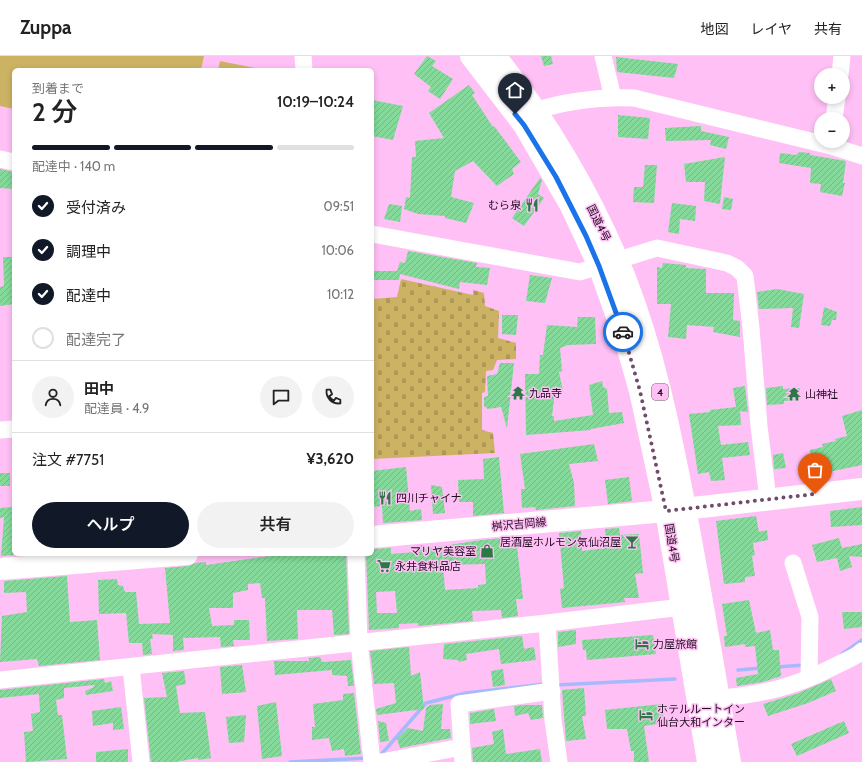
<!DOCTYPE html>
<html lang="ja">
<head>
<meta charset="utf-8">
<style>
  body { margin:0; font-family:Cabin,"Noto Sans JP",sans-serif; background:#f2f2f2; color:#222; height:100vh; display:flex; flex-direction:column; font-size:15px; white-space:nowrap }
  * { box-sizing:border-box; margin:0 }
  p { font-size:13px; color:#767676 }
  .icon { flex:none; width:22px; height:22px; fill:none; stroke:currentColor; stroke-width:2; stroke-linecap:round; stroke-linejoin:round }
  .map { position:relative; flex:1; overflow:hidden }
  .side { position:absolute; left:12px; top:12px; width:362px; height:488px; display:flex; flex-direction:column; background:#fff; border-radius:6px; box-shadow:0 2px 6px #0003 }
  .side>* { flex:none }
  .controls { position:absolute; left:814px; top:12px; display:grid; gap:8px }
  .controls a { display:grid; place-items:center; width:36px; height:36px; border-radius:50%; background:#fff; box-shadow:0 2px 6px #0003; font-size:20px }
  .pin { position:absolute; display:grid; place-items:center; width:34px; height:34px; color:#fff; margin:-41px -17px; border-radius:50% 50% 50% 0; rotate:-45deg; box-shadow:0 0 4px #0007 }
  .pin .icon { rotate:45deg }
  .courier { position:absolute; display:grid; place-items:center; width:40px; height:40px; margin:-20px; border:3px solid #1a73e8; border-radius:50%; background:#fff; color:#222; box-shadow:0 1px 5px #0007 }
  .overview em { font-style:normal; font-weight:600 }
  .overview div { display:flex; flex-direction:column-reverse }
  .overview { display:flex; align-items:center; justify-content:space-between; height:68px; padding:0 20px }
  h1 { font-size:26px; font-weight:600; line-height:30px }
  .bar { display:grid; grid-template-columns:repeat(4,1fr); gap:6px 4px; align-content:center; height:48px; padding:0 20px }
  .bar i { height:5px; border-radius:3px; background:#e0e0e0 }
  .bar .current { background:#111827 }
  .bar p { grid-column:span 4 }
  .line { display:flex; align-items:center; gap:10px; padding:0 20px; border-top:1px solid #e0e0e0 }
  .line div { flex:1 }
  .round { display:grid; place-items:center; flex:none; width:42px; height:42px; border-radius:21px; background:#f2f2f2 }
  ol { padding:0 20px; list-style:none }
  li { display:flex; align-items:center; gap:12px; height:44px }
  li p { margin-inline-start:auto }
  li .icon { padding:4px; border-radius:50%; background:#111827; color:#fff; stroke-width:4 }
  li:last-child { color:#767676 }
  li i { width:22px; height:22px; border:2px solid #e0e0e0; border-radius:50% }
  .action { display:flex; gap:8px; margin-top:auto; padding:8px 20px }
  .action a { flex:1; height:46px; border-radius:24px; background:#111827; color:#fff; font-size:16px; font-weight:600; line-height:46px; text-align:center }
  .action a+a { background:#f2f2f2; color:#222 }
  header { display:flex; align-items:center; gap:24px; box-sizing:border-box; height:56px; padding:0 20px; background:#fff; border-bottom:1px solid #e0e0e0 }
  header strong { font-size:19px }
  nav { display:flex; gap:22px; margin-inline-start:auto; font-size:14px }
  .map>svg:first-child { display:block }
</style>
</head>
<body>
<header>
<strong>Zuppa</strong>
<nav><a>地図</a><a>レイヤ</a><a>共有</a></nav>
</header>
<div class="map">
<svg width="862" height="706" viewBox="0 0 862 706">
  <defs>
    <pattern id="cemetery-stones" width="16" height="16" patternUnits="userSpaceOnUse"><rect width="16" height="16" fill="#ccb263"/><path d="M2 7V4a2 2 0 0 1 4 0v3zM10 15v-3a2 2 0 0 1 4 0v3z" fill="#af9856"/></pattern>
    <pattern id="building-hatch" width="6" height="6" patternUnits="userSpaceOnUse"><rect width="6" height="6" fill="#84d99b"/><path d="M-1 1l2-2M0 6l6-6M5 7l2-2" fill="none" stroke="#72b985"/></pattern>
  </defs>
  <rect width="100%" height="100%" fill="#ffc0f5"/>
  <path fill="url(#cemetery-stones)" d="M 401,223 L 473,239 L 473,234 L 484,237 L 485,250 L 499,255 L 498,282 L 516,287 L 516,303 L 497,304 L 493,314 L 486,315 L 485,336 L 482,337 L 482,374 L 493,377 L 495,397 L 372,403 L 372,243 L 397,241 Z"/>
  <path fill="#ccb263" d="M 0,0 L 204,0 L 201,14 L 14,14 L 14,53 L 0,50 Z
    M 220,5 L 265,14 L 218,14 Z"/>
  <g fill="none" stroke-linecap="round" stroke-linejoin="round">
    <path stroke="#a6b9fb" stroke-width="3.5" d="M 842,598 L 862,584
      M 777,611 L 804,609
      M 738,614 L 761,612
      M 556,629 L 675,623
      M 379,701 L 426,647 L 466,637 L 544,628
      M 290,706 L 367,702"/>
  </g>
  <path fill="url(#building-hatch)" fill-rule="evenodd" d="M 427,0 L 436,5 L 432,10 L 453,23 L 440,43 L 428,35 L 431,31 L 414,18 Z
    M 541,0 L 551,0 L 553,8 L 544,10 Z
    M 616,1 L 678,8 L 674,22 L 617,16 Z
    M 469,29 L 475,37 L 472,39 L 493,71 L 494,70 L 521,106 L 512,113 L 514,118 L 497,130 L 473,105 L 455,115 L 451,141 L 474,147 L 466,167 L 445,162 L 445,160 L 418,158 L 404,153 L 406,141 L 410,142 L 412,101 L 416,101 L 415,85 L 444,82 L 429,57 Z
    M 372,44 L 403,50 L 393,84 L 372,80 Z
    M 618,59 L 650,62 L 648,83 L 618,81 Z
    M 701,70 L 701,75 L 729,81 L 726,93 L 710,89 L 711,84 L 666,85 L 665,72 Z
    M 799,96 L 810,97 L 810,99 L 846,105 L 843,127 L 845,127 L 842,140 L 820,136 L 821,128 L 810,127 L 811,112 L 779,107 L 780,97 L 796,99 Z
    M 725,101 L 720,148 L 704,145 L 705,126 L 686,126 L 684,108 Z
    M 645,109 L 657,109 L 654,147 L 633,146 L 634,131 L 643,131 Z
    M 0,113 L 14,116 L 14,133 L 0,132 Z
    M 540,122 L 542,124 L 538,138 L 544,142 L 524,170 L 512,162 Z
    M 724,141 L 733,143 L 731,154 L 722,153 Z
    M 672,147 L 696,150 L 695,165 L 680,163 L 679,178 L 668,176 Z
    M 389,148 L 402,150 L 400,166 L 384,163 Z
    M 408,195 L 477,207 L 476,211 L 490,212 L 487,229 L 460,226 L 459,233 L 400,218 L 399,224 L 372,224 L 372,215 L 397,215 L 400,206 L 405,207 Z
    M 3,201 L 14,201 L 14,248 L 0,250 L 0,231 L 4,230 Z
    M 663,207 L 686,209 L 686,212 L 706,213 L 706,237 L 734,237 L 733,264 L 740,265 L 740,281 L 713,276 L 714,271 L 687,269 L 686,283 L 668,281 L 671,248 L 657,248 L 657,211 L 662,212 Z
    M 530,219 L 552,222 L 545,247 L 526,245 Z
    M 777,233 L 804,238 L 799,272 L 791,271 L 793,252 L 759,253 L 757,236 Z
    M 824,251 L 837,256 L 836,264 L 832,264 L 830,270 L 821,269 Z
    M 502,259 L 518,259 L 516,279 L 502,278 Z
    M 578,261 L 595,261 L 596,288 L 568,289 L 560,292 L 562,315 L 559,316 L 563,335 L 555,336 L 552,360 L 554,360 L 554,365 L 593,359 L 589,329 L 602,325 L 603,331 L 607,333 L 609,357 L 622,356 L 624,367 L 591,373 L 591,374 L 526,379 L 525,318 L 539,318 L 540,299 L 543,299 L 547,269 L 577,271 Z
    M 500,307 L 514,307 L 507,372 L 501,351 L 488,353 L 484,350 L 484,341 L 488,340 L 487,320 L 497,318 Z
    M 745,330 L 748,356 L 740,355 L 741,369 L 718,370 L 721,389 L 748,386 L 750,399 L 722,402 L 725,424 L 711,425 L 709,416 L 698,418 L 689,358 L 710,356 L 710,354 L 736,351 L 733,332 Z
    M 783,330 L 783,333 L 800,332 L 799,345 L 784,345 L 784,348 L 767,349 L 766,332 Z
    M 862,354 L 862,409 L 828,416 L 826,409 L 813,411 L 810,394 L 823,391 L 822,388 L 836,385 L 835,383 L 847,380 L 842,360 Z
    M 594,388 L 598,405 L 569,408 L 574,427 L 575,450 L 536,454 L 535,451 L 522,452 L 521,433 L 525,433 L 520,398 Z
    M 783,397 L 786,412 L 774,413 L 773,399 Z
    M 499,401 L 504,457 L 473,460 L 473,446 L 459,446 L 458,424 L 484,423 L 483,403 Z
    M 406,411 L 410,455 L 421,453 L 422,464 L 383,467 L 382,450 L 372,451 L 372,415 Z
    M 0,417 L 10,417 L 10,430 L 0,430 Z
    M 629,421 L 632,445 L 608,448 L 605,424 Z
    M 431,429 L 442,431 L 445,457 L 433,458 Z
    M 14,451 L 14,499 L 1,500 L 4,461 L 0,462 L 0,452 Z
    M 862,451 L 862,469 L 831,471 L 830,455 Z
    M 756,460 L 759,476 L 767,474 L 768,484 L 753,487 L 755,499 L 752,500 L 755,520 L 745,521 L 745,526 L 724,528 L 716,465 Z
    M 619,472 L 620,479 L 639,478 L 643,517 L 635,518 L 639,542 L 624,542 L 625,546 L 562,552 L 560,533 L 564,532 L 559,477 L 581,475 L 582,495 L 606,492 L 605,473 Z
    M 516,481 L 523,543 L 516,543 L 518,560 L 502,562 L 501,554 L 472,555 L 473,565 L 418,570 L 418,567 L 399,568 L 399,572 L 369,574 L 366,498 L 372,498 L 372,493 L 391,492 L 391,498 L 415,496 L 414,490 L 424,489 L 424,493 L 481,484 ZM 485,508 L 486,528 L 478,529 L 478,532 L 445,534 L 443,509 ZM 395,535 L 397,557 L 377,557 L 376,536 Z
    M 839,482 L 842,492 L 862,488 L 862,501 L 849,500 L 852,511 L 840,515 L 837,502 L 817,506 L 812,489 Z
    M 285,498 L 346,498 L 349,578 L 334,579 L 332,554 L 297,554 L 298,583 L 267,585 L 265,542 L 262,542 L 260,527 L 248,528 L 248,534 L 233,537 L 233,552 L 209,552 L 212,570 L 234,569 L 234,564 L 249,564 L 250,584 L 233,584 L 234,590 L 221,591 L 220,581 L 183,582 L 184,594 L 173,595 L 173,579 L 152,578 L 153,583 L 150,583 L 152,598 L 143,599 L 142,587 L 129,587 L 126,557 L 99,558 L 98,524 L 117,523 L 118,529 L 123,530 L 125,536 L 136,536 L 139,568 L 170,567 L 165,512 L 188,510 L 196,507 L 206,506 L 206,509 Z
    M 67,520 L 70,566 L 97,564 L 100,604 L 39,610 L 37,603 L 0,606 L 2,560 L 27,556 L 26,536 L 4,537 L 4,525 Z
    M 749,544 L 756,577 L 770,574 L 773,594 L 779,594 L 781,620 L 763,626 L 737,630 L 736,622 L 758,618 L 755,590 L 745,591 L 745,588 L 725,591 L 724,580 L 727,580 L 722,548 Z
    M 842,556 L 862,556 L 862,571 L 844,573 Z
    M 576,574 L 576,588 L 558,591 L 558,576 Z
    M 653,579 L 656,598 L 587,604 L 586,594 L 583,594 L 582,584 Z
    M 522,580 L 524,593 L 534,591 L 536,604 L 501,608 L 499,593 L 466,598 L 467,604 L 459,606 L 458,604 L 443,603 L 444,588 Z
    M 409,591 L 411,620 L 420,616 L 424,653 L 377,659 L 376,653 L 396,647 L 394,627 L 374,628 L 370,595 Z
    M 320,601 L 322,606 L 351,604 L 354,630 L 348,630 L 347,620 L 332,619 L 332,614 L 275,619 L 274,605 L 309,605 L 309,602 Z
    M 242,609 L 246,636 L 222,638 L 220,611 Z
    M 503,613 L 505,629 L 493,631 L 491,615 Z
    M 184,615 L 186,628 L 176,630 L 180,657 L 205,656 L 211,702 L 198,704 L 198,702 L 175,706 L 151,706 L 144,642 L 167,641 L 162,617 Z
    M 104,623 L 105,627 L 111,625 L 113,635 L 86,639 L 85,635 L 94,631 L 94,629 L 64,632 L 64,642 L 56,644 L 58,659 L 62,659 L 67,703 L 26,706 L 24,676 L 33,675 L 31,658 L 40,656 L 39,638 L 0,642 L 0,634 Z
    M 831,623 L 836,635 L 808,647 L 768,660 L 763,648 L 796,638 Z
    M 584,632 L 586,660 L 582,660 L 586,683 L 566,685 L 562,634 Z
    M 354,637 L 361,698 L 345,700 L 344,693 L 332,695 L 329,682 L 312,684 L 312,671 L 315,671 L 313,648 L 343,644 L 343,638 Z
    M 276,646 L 282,700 L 262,703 L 257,650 Z
    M 443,648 L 441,673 L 450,673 L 451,682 L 400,692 L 397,683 L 408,672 L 423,675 L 426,652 L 430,649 Z
    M 662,648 L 664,667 L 644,670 L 649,706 L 634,706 L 634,695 L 631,695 L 627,673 L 607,673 L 605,654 Z
    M 526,649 L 542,649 L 543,662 L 531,664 L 528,657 L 515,660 L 514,650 Z
    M 121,651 L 124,673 L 113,674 L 113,667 L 93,670 L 92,655 Z
    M 494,653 L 496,665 L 470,668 L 470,657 Z
    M 246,659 L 244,686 L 229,687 L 226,661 Z
    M 378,665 L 386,667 L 389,685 L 380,686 Z
    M 844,665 L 849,677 L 797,700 L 791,688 Z
    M 503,673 L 506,698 L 540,693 L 542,706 L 473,706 L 472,692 L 494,688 L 492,676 Z
    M 128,693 L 128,706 L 96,706 L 96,696 Z"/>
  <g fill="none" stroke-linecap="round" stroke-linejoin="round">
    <path stroke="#fff" stroke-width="17" d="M 303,0 L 304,14
      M 603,0 L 613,42
      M 840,19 L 842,0
      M 535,55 C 566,45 601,41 634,42 L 831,90 L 862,100
      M 834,63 L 837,41
      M 0,103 L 14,106
      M 372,178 L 580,216 L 657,192 L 727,207 L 737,212 L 745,220 L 751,272 L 759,370 L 768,443
      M 0,374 L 14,373
      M 356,498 L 359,586 L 372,706
      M 793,507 L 810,561 L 809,622
      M 547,567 L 553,664 L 559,706
      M 131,611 L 141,706
      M 0,624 L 547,567 L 682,551
      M 719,642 C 764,638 795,631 835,610 C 844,605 855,602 862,595
      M 381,706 L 462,691
      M 463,706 L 459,648 L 552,635"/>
    <path stroke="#fff" stroke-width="22" d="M 372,481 L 666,455 L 862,433
      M 0,513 L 187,498"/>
    <path stroke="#fff" stroke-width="22" d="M 471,0 L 524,69 L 571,150 L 599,210 L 626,286 L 640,335 L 666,455 L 708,706
      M 495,0 C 548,66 593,143 625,222 C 654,296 670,374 685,452 C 701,537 715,621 730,706"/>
  </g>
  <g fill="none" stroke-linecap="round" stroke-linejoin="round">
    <path stroke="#704c6b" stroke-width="4" stroke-dasharray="0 7.2" d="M 623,276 L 640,335 L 666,455 L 815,438"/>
    <path stroke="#1a73e8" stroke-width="5" d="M 515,58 L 524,69 L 556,121 L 586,180 L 599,210 L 623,276"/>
  </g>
  <defs>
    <g id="restaurant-bare" transform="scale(1.08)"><path d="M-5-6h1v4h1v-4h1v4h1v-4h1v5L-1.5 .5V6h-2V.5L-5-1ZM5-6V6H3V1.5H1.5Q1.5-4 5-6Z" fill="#2c7745" stroke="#ffc0f5" stroke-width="2.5" paint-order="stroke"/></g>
    <g id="temple-bare" transform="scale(1.08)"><path d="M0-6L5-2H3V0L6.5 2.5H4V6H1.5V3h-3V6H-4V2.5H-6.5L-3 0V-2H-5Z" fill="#2c7745" stroke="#ffc0f5" stroke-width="2.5" paint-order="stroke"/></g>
    <g id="bar-bare" transform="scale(1.08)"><path d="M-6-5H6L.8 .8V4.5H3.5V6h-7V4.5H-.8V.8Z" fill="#2c7745" stroke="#ffc0f5" stroke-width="2.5" paint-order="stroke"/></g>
    <g id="shop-bare" transform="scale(1.08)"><path d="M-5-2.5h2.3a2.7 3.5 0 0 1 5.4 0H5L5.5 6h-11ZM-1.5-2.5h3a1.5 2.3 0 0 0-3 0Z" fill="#2c7745" stroke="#ffc0f5" stroke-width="2.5" paint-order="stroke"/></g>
    <g id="supermarket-bare" transform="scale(1.08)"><path d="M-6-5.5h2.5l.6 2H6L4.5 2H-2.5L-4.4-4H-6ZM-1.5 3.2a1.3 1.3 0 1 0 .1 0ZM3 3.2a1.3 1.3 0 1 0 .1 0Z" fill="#2c7745" stroke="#ffc0f5" stroke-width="2.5" paint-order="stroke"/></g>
    <g id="hotel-bare" transform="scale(1.08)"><path d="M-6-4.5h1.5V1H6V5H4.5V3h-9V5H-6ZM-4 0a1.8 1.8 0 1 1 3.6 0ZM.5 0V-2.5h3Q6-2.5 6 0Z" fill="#2c7745" stroke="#ffc0f5" stroke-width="2.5" paint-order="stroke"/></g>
  </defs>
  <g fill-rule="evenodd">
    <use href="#restaurant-bare" x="532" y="149"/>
    <use href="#temple-bare" x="518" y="337"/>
    <use href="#temple-bare" x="794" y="338"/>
    <use href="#restaurant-bare" x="385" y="442"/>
    <use href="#bar-bare" x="632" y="486"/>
    <use href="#shop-bare" x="487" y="495"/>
    <use href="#supermarket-bare" x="384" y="510"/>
    <use href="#hotel-bare" x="642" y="588"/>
    <use href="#hotel-bare" x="646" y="659"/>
  </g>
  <g text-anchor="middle" stroke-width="3" stroke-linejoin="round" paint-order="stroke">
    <rect fill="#ffc0f5" stroke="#654360" stroke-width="1" x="652" y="328" width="16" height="16" rx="3"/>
    <g font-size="10" font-weight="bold" fill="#230d20">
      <text x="660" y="340">4</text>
    </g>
    <g font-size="11" fill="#230d20" stroke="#ffc0f5" text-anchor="start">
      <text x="521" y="153" text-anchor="end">むら泉</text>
      <text x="529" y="341">九品寺</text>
      <text x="805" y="342">山神社</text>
      <text x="396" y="446">四川チャイナ</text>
      <text x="621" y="490" text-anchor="end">居酒屋ホルモン気仙沼屋</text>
      <text x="476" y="499" text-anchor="end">マリヤ美容室</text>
      <text x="395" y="514">永井食料品店</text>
      <text x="653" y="592">力屋旅館</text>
      <text x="657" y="657">ホテルルートイン<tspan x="657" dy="13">仙台大和インター</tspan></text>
    </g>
    <g font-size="11" fill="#230d20" stroke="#ffc0f5">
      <text transform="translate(599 167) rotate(64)" y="4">国道4号</text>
      <text transform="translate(519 468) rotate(-5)" y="4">桝沢吉岡線</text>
      <text transform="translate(672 487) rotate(81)" y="4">国道4号</text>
    </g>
  </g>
</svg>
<div class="controls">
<a>+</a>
<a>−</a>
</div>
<div class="pin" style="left:815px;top:438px;background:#ea580c"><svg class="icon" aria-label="bag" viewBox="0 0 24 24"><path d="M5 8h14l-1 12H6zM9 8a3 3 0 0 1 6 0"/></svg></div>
<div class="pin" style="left:515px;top:58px;background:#1f2937"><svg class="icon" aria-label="home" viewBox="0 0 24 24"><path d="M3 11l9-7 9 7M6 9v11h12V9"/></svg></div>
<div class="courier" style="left:623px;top:276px"><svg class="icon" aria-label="car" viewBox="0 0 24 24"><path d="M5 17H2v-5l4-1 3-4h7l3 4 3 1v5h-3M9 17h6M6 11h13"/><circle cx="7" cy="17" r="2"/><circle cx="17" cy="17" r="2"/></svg></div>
<section class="side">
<div class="overview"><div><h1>2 分</h1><p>到着まで</p></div><em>10:19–10:24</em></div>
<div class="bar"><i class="current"></i><i class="current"></i><i class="current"></i><i></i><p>配達中 · 140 m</p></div>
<ol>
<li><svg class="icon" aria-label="check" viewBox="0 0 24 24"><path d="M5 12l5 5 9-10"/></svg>受付済み<p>09:51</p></li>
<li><svg class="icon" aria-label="check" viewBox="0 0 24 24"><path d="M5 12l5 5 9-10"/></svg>調理中<p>10:06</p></li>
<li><svg class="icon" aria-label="check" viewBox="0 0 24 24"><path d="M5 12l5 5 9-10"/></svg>配達中<p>10:12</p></li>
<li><i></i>配達完了</li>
</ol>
<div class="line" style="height:72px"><a class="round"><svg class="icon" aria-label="person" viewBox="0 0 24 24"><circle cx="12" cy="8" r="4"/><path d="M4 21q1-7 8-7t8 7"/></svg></a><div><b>田中</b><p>配達員 · 4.9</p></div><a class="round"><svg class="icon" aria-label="chat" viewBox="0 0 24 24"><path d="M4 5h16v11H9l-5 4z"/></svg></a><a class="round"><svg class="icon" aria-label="phone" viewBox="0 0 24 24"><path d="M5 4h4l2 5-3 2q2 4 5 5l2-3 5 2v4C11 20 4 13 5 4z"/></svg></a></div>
<div class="line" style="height:52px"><div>注文 #7751</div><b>¥3,620</b></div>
<div class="action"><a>ヘルプ</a><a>共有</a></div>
</section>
</div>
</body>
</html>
